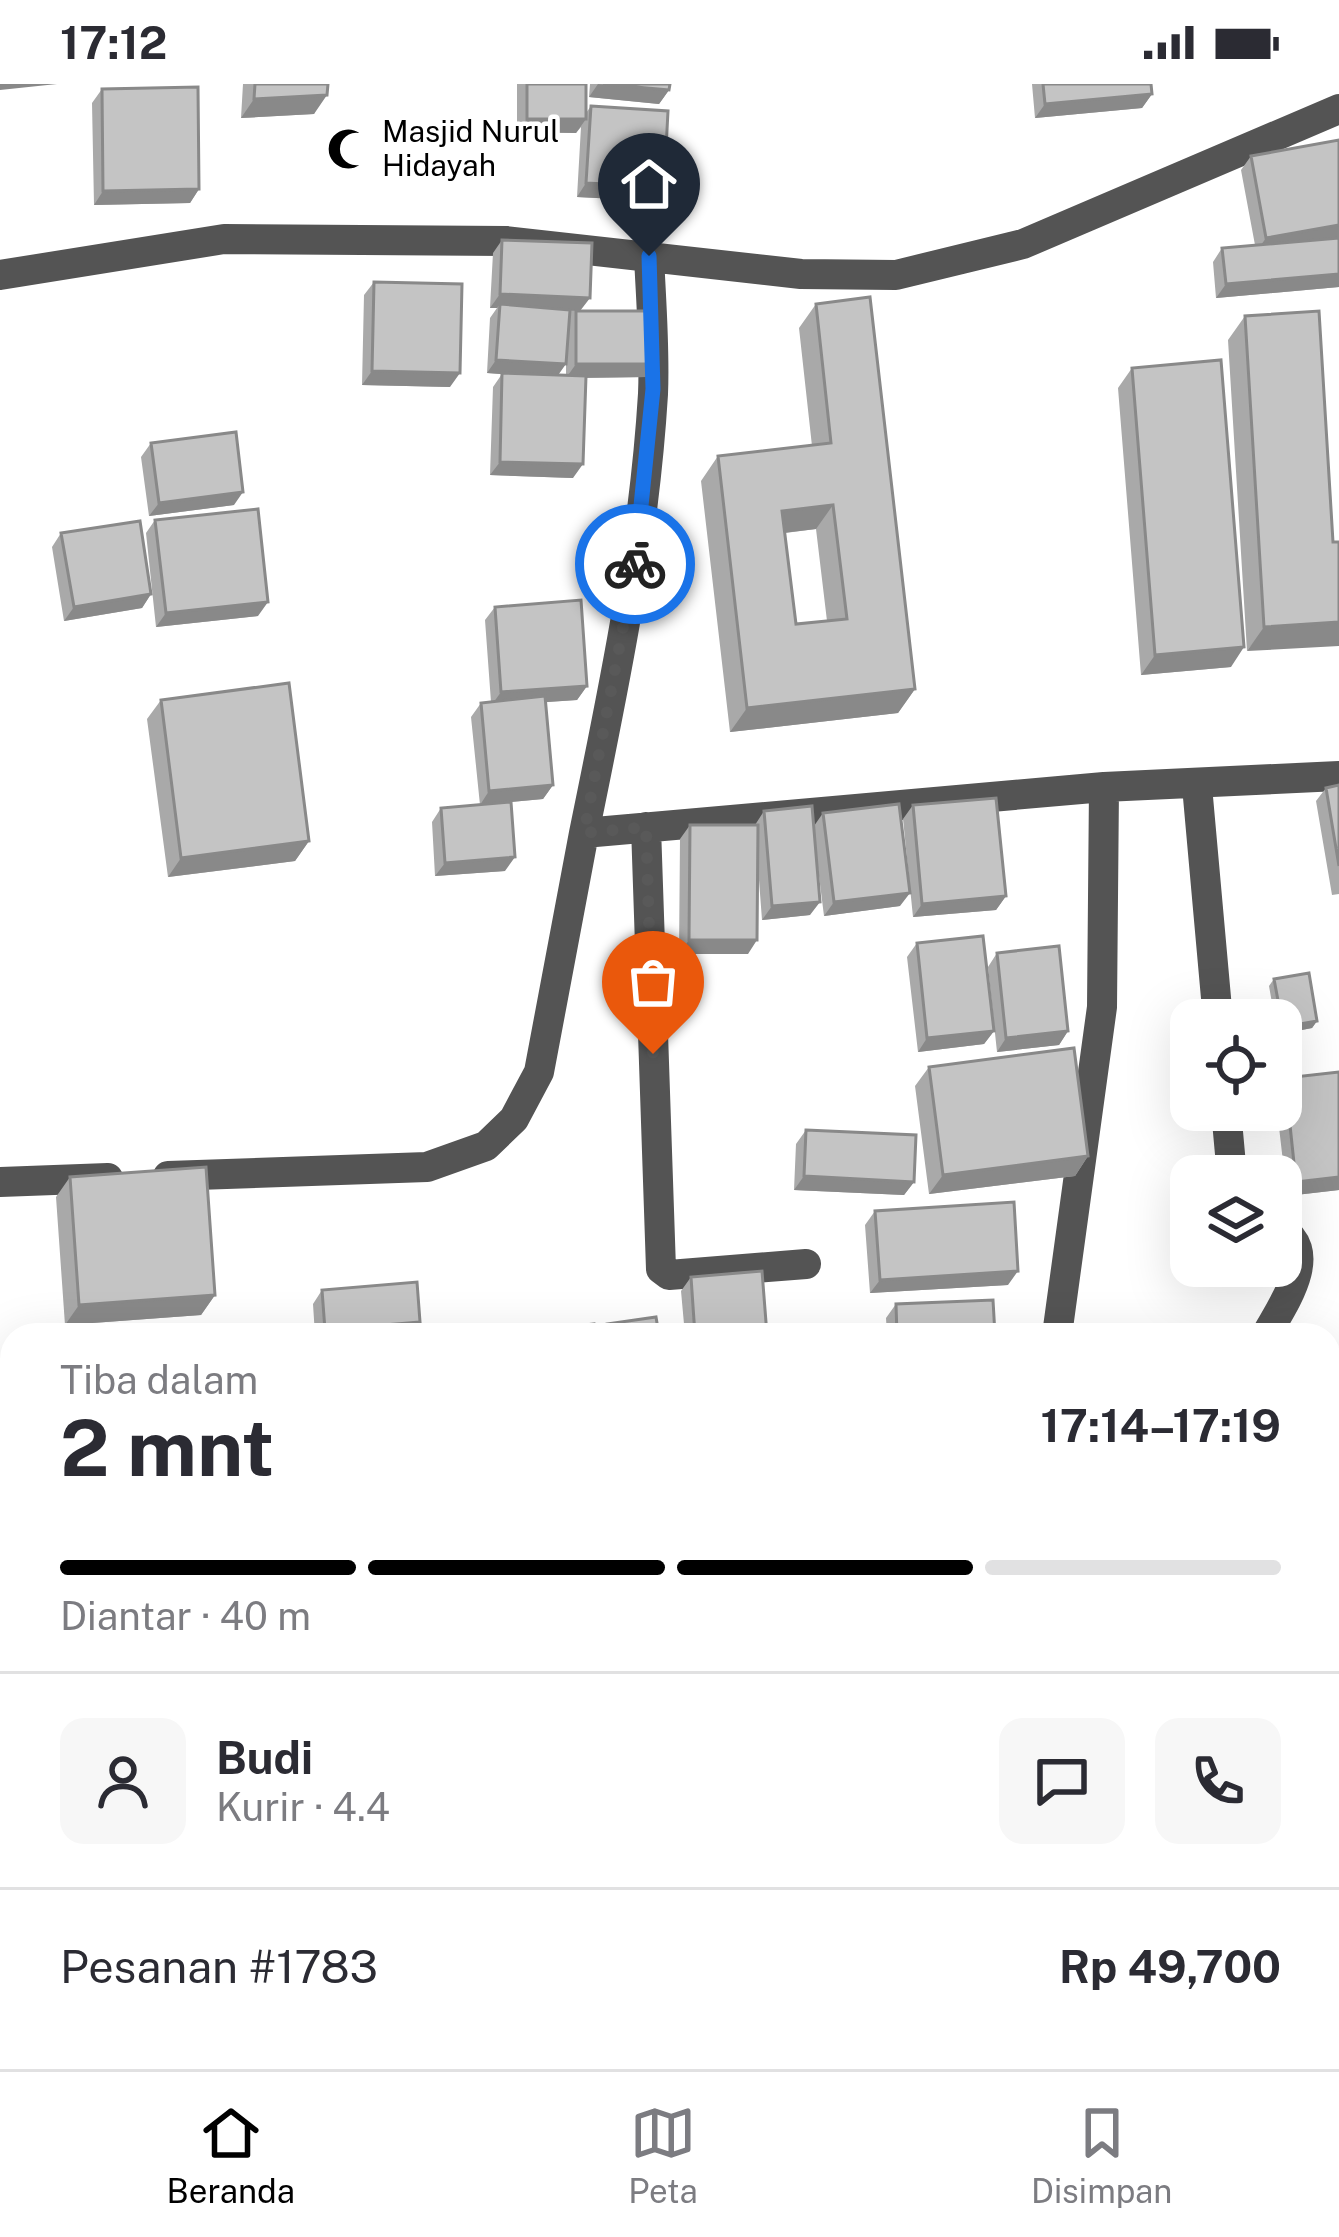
<!DOCTYPE html>
<html lang="id">
<head>
<meta charset="utf-8">
<style>
  body { margin:0; font-family:"Public Sans",sans-serif; background:#f7f7f7; color:#2b2b33; height:100vh; display:flex; flex-direction:column; font-size:45px; white-space:nowrap }
  * { box-sizing:border-box; margin:0 }
  p { font-size:39px; color:#7c7c81 }
  .icon { flex:none; width:66px; height:66px; fill:none; stroke:currentColor; stroke-width:2; stroke-linecap:round; stroke-linejoin:round }
  .map { position:relative; flex:1; overflow:hidden }
  .side { position:absolute; left:0px; top:1239px; width:1341px; height:747px; display:flex; flex-direction:column; background:#fff; border-radius:36px 36px 0 0; box-shadow:0 12px 48px #0002 }
  .side>* { flex:none }
  .tools { position:absolute; left:1170px; top:915px; display:grid; gap:24px }
  .tools a { display:grid; place-items:center; width:132px; height:132px; border-radius:24px; background:#fff; box-shadow:0 12px 48px #0002; font-size:60px }
  .pin { position:absolute; display:grid; place-items:center; width:102px; height:102px; color:#fff; margin:-123px -51px; border-radius:50% 50% 50% 0; rotate:-45deg; box-shadow:0 0 12px #0007 }
  .pin .icon { rotate:45deg }
  .courier { position:absolute; display:grid; place-items:center; width:120px; height:120px; margin:-60px; border:9px solid #1a73e8; border-radius:50%; background:#fff; color:#222; box-shadow:0 3px 15px #0007 }
  .summary em { font-style:normal; font-weight:700 }
  .summary div { display:flex; flex-direction:column-reverse }
  .summary { display:flex; align-items:center; justify-content:space-between; height:204px; padding:0 60px }
  h1 { font-size:78px; font-weight:700; line-height:90px }
  .bar { display:grid; grid-template-columns:repeat(4,1fr); gap:18px 12px; align-content:center; height:144px; padding:0 60px }
  .bar i { height:15px; border-radius:9px; background:#e1e1e2 }
  .bar .active { background:#000 }
  .bar p { grid-column:span 4 }
  .line { display:flex; align-items:center; gap:30px; padding:0 60px; border-top:3px solid #e1e1e2 }
  .line div { flex:1 }
  .round { display:grid; place-items:center; flex:none; width:126px; height:126px; border-radius:24px; background:#f7f7f7 }
  .status { display:flex; justify-content:space-between; align-items:center; height:84px; padding:0 60px; background:#fff; direction:ltr }
  .status svg { height:33px; fill:currentColor }
  .tab-bar { display:flex; justify-content:space-around; align-items:center; height:168px; border-top:3px solid #e1e1e2; background:#fff; font-size:33px; color:#7c7c81 }
  .tab-bar a { display:grid; justify-items:center; gap:6px }
  .tab-bar .active { color:#000 }
  .map>svg:first-child { display:block }
</style>
</head>
<body>
<div class="status"><b>17:12</b><svg viewBox="0 0 49 12"><path d="M0 12V9h3v3zM5 12V6h3v6zM10 12V3h3v9zM15 12V0h3v12zM26 1h20v11H26zM47 4h2v5h-2z"/></svg></div>
<div class="map">
<svg width="1339" height="1985" viewBox="0 0 1339 1985">
  <rect width="100%" height="100%" fill="#fff"/>
  <g fill="none" stroke-linecap="round" stroke-linejoin="round">
    <path stroke="#545454" stroke-width="30" d="M 0,191 L 224,155 L 506,157 L 801,190 L 896,191 L 1023,160 L 1339,25
      M 1197,702 L 1218,936
      M 646,743 L 661,1185 L 669,1191 L 806,1180
      M 584,749 C 614,603 644,459 653,310 C 655,265 651,217 649,172
      M 1226,1026 L 1232,1092
      M 168,1092 L 427,1083 L 486,1062 L 514,1035 L 539,988 L 584,749 L 1104,703 L 1339,692
      M 0,1098 L 108,1094
      M 1057,1251 L 1102,923 L 1104,703
      M 1266,1251 C 1282,1222 1321,1169 1281,1145
      M 0,1348 L 12,1417
      M 1329,1720 L 1339,1725
      M 1329,1794 L 1339,1776
      M 0,1849 L 12,1846
      M 198,1985 L 198,1974
      M 697,1985 L 697,1974
      M 974,1985 L 976,1974
      M 1219,1985 L 1225,1974"/>
  </g>
  <path fill="#a9a9a9" fill-rule="evenodd" d="M 243,0 L 328,0 L 314,30 L 241,34 Z
    M 517,0 L 586,0 L 586,29 L 591,22 L 664,103 L 655,117 L 577,113 L 581,43 L 576,49 L 517,48 Z
    M 590,0 L 670,0 L 669,6 L 659,20 L 589,13 Z
    M 1032,0 L 1151,0 L 1152,10 L 1142,24 L 1035,34 Z
    M 102,5 L 199,105 L 190,119 L 94,121 L 92,19 Z
    M 1251,72 L 1339,154 L 1339,203 L 1216,214 L 1213,178 L 1222,164 L 1255,161 L 1241,86 Z
    M 502,156 L 580,227 L 656,280 L 647,293 L 586,294 L 573,394 L 490,391 L 493,303 L 502,290 L 487,289 L 490,234 L 497,224 L 490,224 L 493,169 ZM 566,273 L 566,291 L 558,291 Z
    M 374,198 L 450,303 L 362,301 L 364,211 Z
    M 816,220 L 915,605 L 898,629 L 730,648 L 701,397 L 718,372 L 812,362 L 799,244 ZM 816,445 L 827,537 L 796,540 L 785,449 Z
    M 1245,232 L 1333,458 L 1247,567 L 1228,256 Z
    M 1132,284 L 1231,583 L 1141,591 L 1118,304 Z
    M 151,359 L 234,421 L 149,432 L 141,373 Z
    M 155,436 L 258,532 L 156,543 L 146,449 Z
    M 61,449 L 151,510 L 142,524 L 64,537 L 52,463 Z
    M 495,523 L 587,602 L 577,616 L 545,618 L 553,701 L 543,715 L 490,720 L 505,787 L 435,792 L 432,738 L 441,724 L 480,721 L 471,633 L 481,619 L 491,618 L 485,536 Z
    M 161,616 L 309,757 L 295,777 L 168,793 L 147,635 Z
    M 1339,701 L 1339,810 L 1332,811 L 1316,717 L 1326,704 Z
    M 913,721 L 1006,812 L 996,826 L 913,833 L 903,735 Z
    M 764,727 L 814,742 L 823,729 L 900,822 L 824,832 L 815,760 L 810,831 L 762,836 L 758,783 L 748,870 L 679,870 L 680,755 L 690,741 L 755,741 Z
    M 917,859 L 994,947 L 984,960 L 918,968 L 907,873 Z
    M 997,869 L 1068,947 L 1059,961 L 997,968 L 988,883 Z
    M 1274,895 L 1317,937 L 1312,944 L 1281,950 L 1281,936 L 1275,936 L 1269,902 Z
    M 929,983 L 1088,1072 L 1075,1092 L 929,1110 L 915,1002 Z
    M 1285,994 L 1339,1106 L 1287,1112 L 1277,1026 L 1281,1026 L 1281,1000 Z
    M 806,1046 L 914,1098 L 904,1111 L 794,1106 L 796,1060 Z
    M 70,1093 L 215,1211 L 201,1231 L 65,1241 L 56,1113 Z
    M 875,1127 L 1008,1201 L 870,1209 L 865,1141 Z
    M 691,1193 L 767,1251 L 685,1251 L 681,1207 Z
    M 322,1206 L 420,1238 L 412,1251 L 315,1251 L 313,1220 Z
    M 896,1220 L 995,1251 L 887,1251 L 886,1234 Z
    M 727,1974 L 817,1974 L 817,1985 L 727,1985 Z
    M 840,1974 L 912,1974 L 911,1985 L 839,1985 Z"/>
  <path fill="#898989" d="M 0,0 L 57,0 L 0,6 Z
    M 598,0 L 669,6 L 659,20 L 589,13 Z
    M 1152,10 L 1142,24 L 1035,34 L 1045,20 Z
    M 327,11 L 314,30 L 241,34 L 254,15 Z
    M 527,35 L 586,35 L 576,49 L 517,48 Z
    M 586,99 L 664,103 L 655,117 L 577,113 Z
    M 199,105 L 190,119 L 94,121 L 103,107 Z
    M 1339,141 L 1339,153 L 1256,168 L 1266,154 Z
    M 1339,190 L 1339,203 L 1216,214 L 1226,200 Z
    M 500,210 L 590,214 L 580,227 L 500,224 L 500,220 L 497,224 L 490,224 Z
    M 496,276 L 566,280 L 556,294 L 487,289 Z
    M 576,280 L 656,280 L 647,293 L 566,294 Z
    M 372,287 L 460,289 L 450,303 L 362,301 Z
    M 500,378 L 583,380 L 573,394 L 490,391 Z
    M 243,408 L 234,421 L 149,432 L 159,419 Z
    M 833,421 L 816,445 L 766,451 L 782,427 Z
    M 151,510 L 142,524 L 64,537 L 74,523 Z
    M 268,518 L 258,532 L 156,543 L 166,529 Z
    M 1339,538 L 1339,562 L 1247,567 L 1264,543 Z
    M 1244,563 L 1231,583 L 1141,591 L 1155,571 Z
    M 587,602 L 577,616 L 491,622 L 501,608 Z
    M 915,605 L 898,629 L 730,648 L 747,624 Z
    M 553,701 L 543,715 L 480,721 L 489,707 Z
    M 309,757 L 295,777 L 168,793 L 181,774 Z
    M 515,773 L 505,787 L 435,792 L 445,779 Z
    M 910,809 L 900,822 L 824,832 L 834,818 Z
    M 1006,812 L 996,826 L 913,833 L 922,820 Z
    M 820,818 L 810,831 L 762,836 L 772,822 Z
    M 689,856 L 757,856 L 748,870 L 679,870 Z
    M 1317,937 L 1312,944 L 1281,950 L 1283,943 Z
    M 994,947 L 984,960 L 918,968 L 927,954 Z
    M 1068,947 L 1059,961 L 997,968 L 1006,954 Z
    M 1088,1072 L 1075,1092 L 929,1110 L 943,1091 Z
    M 804,1092 L 914,1098 L 904,1111 L 794,1106 Z
    M 1339,1093 L 1339,1106 L 1287,1112 L 1296,1098 Z
    M 1018,1187 L 1008,1201 L 870,1209 L 880,1196 Z
    M 215,1211 L 201,1231 L 65,1241 L 79,1221 Z
    M 420,1238 L 412,1251 L 322,1251 L 325,1246 Z
    M 1339,1329 L 1339,1342 L 1329,1343 L 1329,1330 Z
    M 12,1689 L 12,1701 L 0,1703 L 0,1691 Z
    M 12,1801 L 12,1814 L 0,1816 L 0,1803 Z
    M 321,1974 L 426,1974 L 317,1979 Z
    M 504,1974 L 572,1974 L 564,1985 L 497,1984 Z
    M 1026,1974 L 1061,1974 L 1138,1982 L 1136,1985 L 1019,1984 Z
    M 21,1975 L 14,1985 L 0,1985 L 0,1976 Z"/>
  <path fill="#c4c4c4" stroke="#898989" stroke-width="3" fill-rule="evenodd" d="M 255,0 L 328,0 L 327,11 L 254,15 Z
    M 527,0 L 586,0 L 586,35 L 527,35 Z
    M 603,0 L 670,0 L 669,6 Z
    M 1043,0 L 1151,0 L 1152,10 L 1045,20 Z
    M 198,3 L 199,105 L 103,107 L 102,5 Z
    M 591,22 L 668,27 L 664,103 L 586,99 Z
    M 1339,56 L 1339,141 L 1266,154 L 1251,72 Z
    M 1339,154 L 1339,190 L 1226,200 L 1222,164 Z
    M 502,156 L 592,159 L 590,214 L 500,210 Z
    M 374,198 L 462,200 L 460,289 L 372,287 Z
    M 870,213 L 915,605 L 747,624 L 718,372 L 831,359 L 816,220 ZM 833,421 L 847,535 L 796,540 L 782,427 Z
    M 500,220 L 570,226 L 566,280 L 496,276 Z
    M 576,227 L 656,227 L 656,280 L 576,280 Z
    M 1319,227 L 1333,458 L 1339,458 L 1339,538 L 1264,543 L 1245,232 Z
    M 1221,276 L 1244,563 L 1155,571 L 1132,284 Z
    M 502,289 L 586,292 L 583,380 L 500,378 Z
    M 236,348 L 243,408 L 159,419 L 151,359 Z
    M 258,425 L 268,518 L 166,529 L 155,436 Z
    M 140,437 L 151,510 L 74,523 L 61,449 Z
    M 581,516 L 587,602 L 501,608 L 495,523 Z
    M 289,599 L 309,757 L 181,774 L 161,616 Z
    M 545,612 L 553,701 L 489,707 L 481,619 Z
    M 1339,701 L 1339,782 L 1326,704 Z
    M 996,714 L 1006,812 L 922,820 L 913,721 Z
    M 511,718 L 515,773 L 445,779 L 441,724 Z
    M 899,720 L 910,809 L 834,818 L 823,729 Z
    M 812,722 L 820,818 L 772,822 L 764,727 Z
    M 690,741 L 758,741 L 757,856 L 689,856 Z
    M 983,852 L 994,947 L 927,954 L 917,859 Z
    M 1059,862 L 1068,947 L 1006,954 L 997,869 Z
    M 1309,889 L 1317,937 L 1283,943 L 1274,895 Z
    M 1074,964 L 1088,1072 L 943,1091 L 929,983 Z
    M 1339,988 L 1339,1093 L 1296,1098 L 1285,994 Z
    M 806,1046 L 916,1051 L 914,1098 L 804,1092 Z
    M 206,1083 L 215,1211 L 79,1221 L 70,1093 Z
    M 1014,1118 L 1018,1187 L 880,1196 L 875,1127 Z
    M 762,1187 L 767,1251 L 695,1251 L 691,1193 Z
    M 417,1198 L 420,1238 L 325,1246 L 322,1206 Z
    M 993,1216 L 995,1251 L 897,1251 L 896,1220 Z
    M 656,1233 L 659,1251 L 608,1251 L 607,1240 Z
    M 594,1240 L 595,1251 L 542,1251 L 542,1246 Z
    M 1339,1265 L 1339,1329 L 1329,1330 L 1329,1267 Z
    M 12,1588 L 12,1689 L 0,1691 L 0,1590 Z
    M 12,1705 L 12,1801 L 0,1803 L 0,1707 Z
    M 0,1896 L 12,1896 L 12,1974 L 21,1975 L 0,1976 Z
    M 736,1974 L 817,1974 L 817,1985 L 735,1985 Z
    M 848,1974 L 912,1974 L 911,1985 L 847,1985 Z
    M 1061,1974 L 1139,1974 L 1138,1982 Z"/>
  <g fill="none" stroke-linecap="round" stroke-linejoin="round">
    <path stroke="#595959" stroke-width="12" stroke-dasharray="0 21.6" d="M 635,480 L 584,749 L 646,743 L 653,970"/>
    <path stroke="#1a73e8" stroke-width="15" d="M 635,480 L 653,305 L 649,172"/>
  </g>
  <defs>
    <g id="mosque-bare" transform="scale(3.24)"><path d="M3.5-4.9A6 6 0 1 0 3.5 4.9A5 5 0 1 1 3.5-4.9Z" fill="#000" stroke="#fff" stroke-width="2.5" paint-order="stroke"/></g>
  </defs>
  <g fill-rule="evenodd">
    <use href="#mosque-bare" x="348" y="65"/>
  </g>
  <g text-anchor="middle" stroke-width="9" stroke-linejoin="round" paint-order="stroke">
    <g font-size="30" fill="#000" stroke="#fff" text-anchor="start">
      <text x="382" y="58">Masjid Nurul<tspan x="382" dy="34">Hidayah</tspan></text>
    </g>
  </g>
</svg>
<div class="tools">
<a><svg class="icon" aria-label="locate" viewBox="0 0 24 24"><circle cx="12" cy="12" r="6"/><path d="M12 2v4M12 18v4M2 12h4M18 12h4"/></svg></a>
<a><svg class="icon" aria-label="layers" viewBox="0 0 24 24"><path d="M12 4l9 5-9 5-9-5zM3 14l9 5 9-5"/></svg></a>
</div>
<div class="pin" style="left:653px;top:970px;background:#ea580c"><svg class="icon" aria-label="bag" viewBox="0 0 24 24"><path d="M5 8h14l-1 12H6zM9 8a3 3 0 0 1 6 0"/></svg></div>
<div class="pin" style="left:649px;top:172px;background:#1f2937"><svg class="icon" aria-label="home" viewBox="0 0 24 24"><path d="M3 11l9-7 9 7M6 9v11h12V9"/></svg></div>
<div class="courier" style="left:635px;top:480px"><svg class="icon" aria-label="bike" viewBox="0 0 24 24"><circle cx="6" cy="16" r="4"/><circle cx="18" cy="16" r="4"/><path d="M6 16l4-8h5l3 8M10 8l3 8H6M13 5h3"/></svg></div>
<section class="side">
<div class="summary"><div><h1>2 mnt</h1><p>Tiba dalam</p></div><em>17:14–17:19</em></div>
<div class="bar"><i class="active"></i><i class="active"></i><i class="active"></i><i></i><p>Diantar · 40 m</p></div>
<div class="line" style="height:216px"><a class="round"><svg class="icon" aria-label="person" viewBox="0 0 24 24"><circle cx="12" cy="8" r="4"/><path d="M4 21q1-7 8-7t8 7"/></svg></a><div><b>Budi</b><p>Kurir · 4.4</p></div><a class="round"><svg class="icon" aria-label="chat" viewBox="0 0 24 24"><path d="M4 5h16v11H9l-5 4z"/></svg></a><a class="round"><svg class="icon" aria-label="phone" viewBox="0 0 24 24"><path d="M5 4h4l2 5-3 2q2 4 5 5l2-3 5 2v4C11 20 4 13 5 4z"/></svg></a></div>
<div class="line" style="height:156px"><div>Pesanan #1783</div><b>Rp 49,700</b></div>
</section>
</div>
<nav class="tab-bar">
<a class="active"><svg class="icon" aria-label="home" viewBox="0 0 24 24"><path d="M3 11l9-7 9 7M6 9v11h12V9"/></svg>Beranda</a>
<a><svg class="icon" aria-label="map" viewBox="0 0 24 24"><path d="M3 6l6-2 6 2 6-2v14l-6 2-6-2-6 2zM9 4v14M15 6v14"/></svg>Peta</a>
<a><svg class="icon" aria-label="saved" viewBox="0 0 24 24"><path d="M7 4h10v16l-5-4-5 4z"/></svg>Disimpan</a>
</nav>
</body>
</html>
